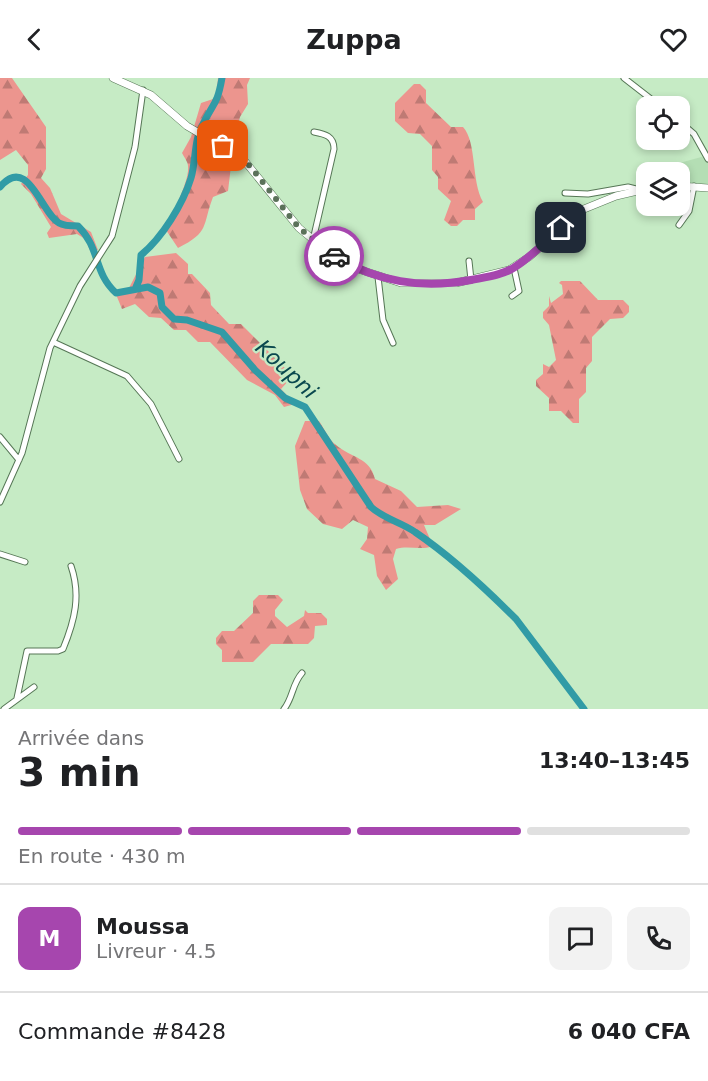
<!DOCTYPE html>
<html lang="fr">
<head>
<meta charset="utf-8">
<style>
  body { margin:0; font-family:"DejaVu Sans",sans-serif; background:#f2f2f2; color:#202124; height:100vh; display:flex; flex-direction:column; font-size:22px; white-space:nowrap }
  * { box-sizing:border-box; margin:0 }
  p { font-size:20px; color:#757577 }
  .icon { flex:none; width:33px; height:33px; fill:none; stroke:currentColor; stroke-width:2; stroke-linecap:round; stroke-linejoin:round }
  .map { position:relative; height:631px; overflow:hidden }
  .panel { display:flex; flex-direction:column; background:#fff; flex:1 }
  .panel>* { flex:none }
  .controls { position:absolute; left:636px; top:18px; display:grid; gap:12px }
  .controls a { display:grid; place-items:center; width:54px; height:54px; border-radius:12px; background:#fff; box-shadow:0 3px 9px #0003; font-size:30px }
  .pin { position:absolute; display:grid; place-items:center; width:51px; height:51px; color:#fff; margin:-26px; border-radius:12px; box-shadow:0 3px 9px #0006 }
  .courier { position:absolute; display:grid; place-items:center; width:60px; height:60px; margin:-30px; border:4px solid #a646ae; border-radius:50%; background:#fff; color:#222; box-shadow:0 2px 8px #0007 }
  .summary em { font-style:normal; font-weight:600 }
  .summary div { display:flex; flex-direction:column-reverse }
  .summary { display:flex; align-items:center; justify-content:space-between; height:102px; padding:0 18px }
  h1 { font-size:39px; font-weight:600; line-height:45px }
  .bar { display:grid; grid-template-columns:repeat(4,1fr); gap:9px 6px; align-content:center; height:72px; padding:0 18px }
  .bar i { height:8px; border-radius:4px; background:#e0e0e0 }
  .bar .active { background:#a646ae }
  .bar p { grid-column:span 4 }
  .line { display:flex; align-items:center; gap:15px; padding:0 18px; border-top:2px solid #e0e0e0 }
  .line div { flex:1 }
  .round { display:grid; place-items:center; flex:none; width:63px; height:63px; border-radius:12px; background:#f2f2f2 }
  header { display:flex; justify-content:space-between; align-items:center; height:78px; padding:0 18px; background:#fff; font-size:27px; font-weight:600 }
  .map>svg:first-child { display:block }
</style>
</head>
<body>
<header><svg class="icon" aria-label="back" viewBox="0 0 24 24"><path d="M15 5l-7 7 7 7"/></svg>Zuppa<svg class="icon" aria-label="heart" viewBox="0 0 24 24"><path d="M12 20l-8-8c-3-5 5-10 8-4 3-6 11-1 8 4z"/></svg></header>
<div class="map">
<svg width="708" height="631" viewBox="0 0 708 631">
  <defs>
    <pattern id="forest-firs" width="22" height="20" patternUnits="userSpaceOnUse" patternTransform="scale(1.5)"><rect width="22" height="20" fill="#ec958e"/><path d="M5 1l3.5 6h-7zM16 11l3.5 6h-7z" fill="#bf7a74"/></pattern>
  </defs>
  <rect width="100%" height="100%" fill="#c6ebc5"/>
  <path fill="#b4deb4" d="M 705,78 L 708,84 L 708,107 L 680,103 L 680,94 L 662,94 L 661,90 Z"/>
  <path fill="url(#forest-firs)" d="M 0,0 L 12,0 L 46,49 L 46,91 L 41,100 L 50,110 L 61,136 L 91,154 L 98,172 L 90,172 L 85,161 L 77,156 L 49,160 L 47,155 L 51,149 L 31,116 L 21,106 L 28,97 L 28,87 L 16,72 L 0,82 Z
    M 218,0 L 250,0 L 247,7 L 248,26 L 240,39 L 234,63 L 228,113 L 213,119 C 202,148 210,154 178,170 L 166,152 C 171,137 190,103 188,88 C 188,84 184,79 182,75 L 191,59 L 201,25 L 216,20 Z
    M 414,6 L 420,6 L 426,12 L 426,25 L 451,49 L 463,49 C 477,64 471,103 483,124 L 475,131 L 475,142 L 463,142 L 457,148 L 451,148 L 444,142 L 451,123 L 438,111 L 438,99 L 432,92 L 432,68 L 420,56 L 408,55 L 395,43 L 395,25 Z
    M 176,175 L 188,186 L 188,196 L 192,196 L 210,215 L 211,227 L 229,246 L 241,246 L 290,295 L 290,301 L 281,311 L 295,326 L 284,329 L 275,317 L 247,302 L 210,264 L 198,264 L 186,252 L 174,252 L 161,240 L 149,239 L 135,226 L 122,231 L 115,214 L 129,210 L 145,179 Z
    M 561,203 L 580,203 L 598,222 L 623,222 L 629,228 L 629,234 L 623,240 L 610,241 L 592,259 L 592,283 L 586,290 L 586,314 L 579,321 L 579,345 L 573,345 L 561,333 L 549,333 L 549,320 L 536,308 L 536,302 L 543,296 L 543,286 L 549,289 L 556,282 L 549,247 L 543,240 L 543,234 L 549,228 L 549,218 L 551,225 L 563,216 L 562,207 L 559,205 Z
    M 305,343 L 319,343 C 324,350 329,362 336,367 C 351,380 370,379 375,401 L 401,413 L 417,429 L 448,427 L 461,431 L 435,447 L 424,447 L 433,468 C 420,473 409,467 396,471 L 393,481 L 398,501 L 386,512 L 377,498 L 374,477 L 360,471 L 367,461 L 368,449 L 353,442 L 342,451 L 323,446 L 307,431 L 300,412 L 295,368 Z
    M 259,517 L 278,517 L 283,522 L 275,532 L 275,538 L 287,549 L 304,538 L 305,532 L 308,535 L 321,535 L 327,541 L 327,547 L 315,548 L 314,560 L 308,566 L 271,566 L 253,584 L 222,584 L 222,572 L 216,566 L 216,560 L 222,553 L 234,553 L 253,535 L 253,523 Z"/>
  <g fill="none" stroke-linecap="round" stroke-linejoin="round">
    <path stroke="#319ba6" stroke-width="7" d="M 0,109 C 28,76 41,135 59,145 C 64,148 73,148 78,148 C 101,171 93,194 116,215 L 148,209 L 160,215 L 162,229 L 174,241 L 187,242 L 222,254 L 255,292 L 285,320 L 305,329 L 371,429 C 384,441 401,444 415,454 C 452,479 485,510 516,541 L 584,631
      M 136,209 L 139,202 L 141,177 C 162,160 183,126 191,100 C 196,83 194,61 203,46 C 214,23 217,28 222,0"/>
    <g stroke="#567756" stroke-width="7">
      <path id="minor" d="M 624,0 L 660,28
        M 680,44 L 694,56 L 708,81
        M 565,115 L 588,116 L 628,109 L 640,112
        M 679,147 L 689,133 L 694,108
        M 313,162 L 334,71 C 334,58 325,56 314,54
        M 469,183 L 471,202
        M 378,199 L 383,242 L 393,265
        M 512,218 L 519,213 L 514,190
        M 53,264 L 127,298 L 151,326 L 179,381
        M 0,359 L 19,382
        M 0,424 L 22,375 L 50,270 L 80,208 L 112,158 L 135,69 L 143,12
        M 0,476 L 25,484
        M 17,620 L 27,573 L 58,573 L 63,571 C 75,542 81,517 71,488
        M 4,631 L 34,609
        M 284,631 C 293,620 292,606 302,595"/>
    </g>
    <g stroke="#567756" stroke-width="8">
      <path id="major" d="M 113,0 L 151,17 L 187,48 L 243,81 L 299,150 L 332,177 L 358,191 L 401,205 L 456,205 L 509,192 L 529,179 L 584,131 L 616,118 L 646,111
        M 680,108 L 708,110"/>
    </g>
    <use href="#minor" stroke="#fff" stroke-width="5"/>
    <use href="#major" stroke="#fff" stroke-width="7"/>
  </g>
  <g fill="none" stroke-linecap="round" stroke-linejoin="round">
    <path stroke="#5b715a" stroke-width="6" stroke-dasharray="0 10.8" d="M 223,68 L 250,88 L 299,150 L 334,178"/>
    <path stroke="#a646ae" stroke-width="8" d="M 334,178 C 378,204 421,211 471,202 C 486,199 503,197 515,189 C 532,178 546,163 561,150"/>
  </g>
  <g text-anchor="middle" stroke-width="4.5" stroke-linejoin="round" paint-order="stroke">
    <g font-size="22" font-style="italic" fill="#09484e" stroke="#c6ebc5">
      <text transform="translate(287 291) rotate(43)" y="8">Koupni</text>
    </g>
  </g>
</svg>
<div class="controls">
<a><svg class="icon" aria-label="locate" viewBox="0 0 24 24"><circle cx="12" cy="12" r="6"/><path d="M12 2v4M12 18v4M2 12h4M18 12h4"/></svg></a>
<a><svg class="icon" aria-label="layers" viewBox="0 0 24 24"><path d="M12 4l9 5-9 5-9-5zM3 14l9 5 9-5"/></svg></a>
</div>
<div class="pin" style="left:223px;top:68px;background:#ea580c"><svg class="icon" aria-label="bag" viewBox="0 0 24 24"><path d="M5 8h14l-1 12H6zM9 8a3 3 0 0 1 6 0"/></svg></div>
<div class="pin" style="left:561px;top:150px;background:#1f2937"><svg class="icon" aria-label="home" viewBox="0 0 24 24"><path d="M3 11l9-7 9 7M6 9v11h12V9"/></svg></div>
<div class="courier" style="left:334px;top:178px"><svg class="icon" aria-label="car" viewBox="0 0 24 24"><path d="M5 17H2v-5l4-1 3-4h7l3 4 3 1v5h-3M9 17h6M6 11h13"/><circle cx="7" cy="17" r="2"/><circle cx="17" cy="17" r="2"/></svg></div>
</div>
<section class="panel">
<div class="summary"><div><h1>3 min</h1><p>Arrivée dans</p></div><em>13:40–13:45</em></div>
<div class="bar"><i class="active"></i><i class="active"></i><i class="active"></i><i></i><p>En route · 430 m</p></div>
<div class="line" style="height:108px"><b class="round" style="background:#a646ae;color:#fff">M</b><div><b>Moussa</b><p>Livreur · 4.5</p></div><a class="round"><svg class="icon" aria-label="chat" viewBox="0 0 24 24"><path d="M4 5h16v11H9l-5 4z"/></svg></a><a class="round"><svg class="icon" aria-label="phone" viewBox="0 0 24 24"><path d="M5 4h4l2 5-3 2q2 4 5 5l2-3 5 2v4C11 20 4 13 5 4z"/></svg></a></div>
<div class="line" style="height:78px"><div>Commande #8428</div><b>6 040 CFA</b></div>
</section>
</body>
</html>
